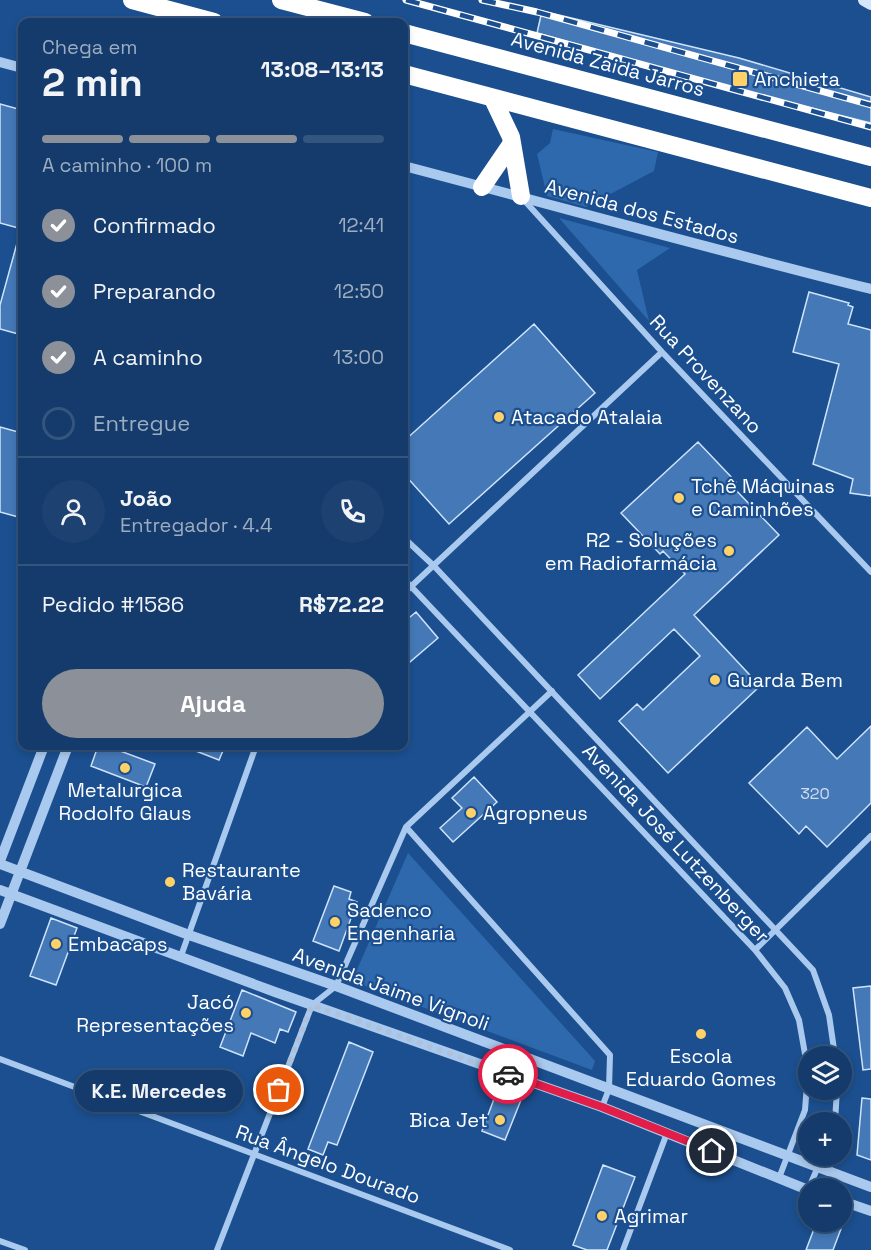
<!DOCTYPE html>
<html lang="pt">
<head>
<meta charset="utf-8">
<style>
  body { margin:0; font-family:"Space Grotesk",sans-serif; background:#1d4271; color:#f1f3f6; height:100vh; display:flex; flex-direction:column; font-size:22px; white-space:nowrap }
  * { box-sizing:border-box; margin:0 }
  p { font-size:20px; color:#9dadc1 }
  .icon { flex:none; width:33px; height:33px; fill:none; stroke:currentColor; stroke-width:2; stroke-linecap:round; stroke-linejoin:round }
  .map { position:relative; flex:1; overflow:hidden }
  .side { position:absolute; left:18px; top:18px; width:390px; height:732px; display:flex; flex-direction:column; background:#143b6b; border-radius:12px; box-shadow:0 3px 9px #0003,0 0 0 2px #33557e }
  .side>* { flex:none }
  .tools { position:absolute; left:798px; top:1046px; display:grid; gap:12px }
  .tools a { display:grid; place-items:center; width:54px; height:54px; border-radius:50%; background:#143b6b; box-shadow:0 3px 9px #0003,0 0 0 2px #33557e; font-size:30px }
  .pin { position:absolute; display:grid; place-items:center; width:51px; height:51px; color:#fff; margin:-26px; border:3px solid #fff; border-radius:50%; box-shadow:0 2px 6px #0007 }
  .courier { position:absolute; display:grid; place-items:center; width:60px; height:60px; margin:-30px; border:4px solid #e11d48; border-radius:50%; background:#fff; color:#222; box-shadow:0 2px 8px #0007 }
  .bubble { position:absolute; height:42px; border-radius:21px; background:#143b6b; box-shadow:0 3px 9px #0003,0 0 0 2px #33557e; font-size:20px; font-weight:700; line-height:42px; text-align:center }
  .overview em { font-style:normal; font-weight:700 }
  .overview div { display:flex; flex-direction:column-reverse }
  .overview { display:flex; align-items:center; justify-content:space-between; height:102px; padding:0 24px }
  h1 { font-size:39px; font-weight:700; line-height:45px }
  .bar { display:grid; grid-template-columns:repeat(4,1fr); gap:9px 6px; align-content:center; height:72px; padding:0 24px }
  .bar i { height:8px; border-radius:4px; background:#33557e }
  .bar .on { background:#8c9099 }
  .bar p { grid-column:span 4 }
  .line { display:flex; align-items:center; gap:15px; padding:0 24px; border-top:2px solid #33557e }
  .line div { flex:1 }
  .round { display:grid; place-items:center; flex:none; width:63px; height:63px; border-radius:32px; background:#1d4271 }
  ol { padding:0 24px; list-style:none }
  li { display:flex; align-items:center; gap:18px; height:66px }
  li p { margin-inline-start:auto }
  li .icon { padding:6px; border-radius:50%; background:#8c9099; color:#fff; stroke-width:4 }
  li:last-child { color:#9dadc1 }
  li i { width:33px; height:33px; border:3px solid #33557e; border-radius:50% }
  .cta { display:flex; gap:12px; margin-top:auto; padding:12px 24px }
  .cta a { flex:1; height:69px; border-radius:36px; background:#8c9099; color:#fff; font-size:24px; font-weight:700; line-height:69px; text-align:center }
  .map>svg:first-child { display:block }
</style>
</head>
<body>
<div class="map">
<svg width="871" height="1250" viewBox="0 0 871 1250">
  <rect width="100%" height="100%" fill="#1b4f8f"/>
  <path fill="#2e69ad" d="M 553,129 L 658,152 L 654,171 L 586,207 L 547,196 L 537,154 L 550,143 Z
    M 559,218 L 670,248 L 637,270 L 649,321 Z
    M 408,853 L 595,1061 L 592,1070 L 352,981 Z"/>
  <path fill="#4478b7" stroke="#cfe3fa" stroke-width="1.5" d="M 542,11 L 739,58 L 871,97 L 871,123 L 731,88 L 537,33 Z
    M 0,104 L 22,110 L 22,229 L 0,223 Z
    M 19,236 L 22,237 L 22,335 L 0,329 L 0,305 Z
    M 809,292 L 849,303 L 848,305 L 853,307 L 848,324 L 871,330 L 871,496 L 850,493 L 853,479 L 813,464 L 839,364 L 793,352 Z
    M 534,324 L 595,393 L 449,524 L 404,474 L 404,441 Z
    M 0,427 L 22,433 L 22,518 L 0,512 Z
    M 698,442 L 736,482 L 732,486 L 779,535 L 694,615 L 760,686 L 668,773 L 619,721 L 637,704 L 643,710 L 700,656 L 674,629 L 600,699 L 578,675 L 685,574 L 663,551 L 660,554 L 621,513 Z
    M 416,612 L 438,638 L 404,667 L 404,622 Z
    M 871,726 L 871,803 L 827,847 L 806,826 L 799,834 L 749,783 L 807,727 L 837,759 Z
    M 98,746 L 107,746 L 155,764 L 146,787 L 91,766 Z
    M 183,746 L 225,746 L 219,760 Z
    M 474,777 L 497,802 L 453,842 L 440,828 L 462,808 L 452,798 Z
    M 334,886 L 351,892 L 349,899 L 357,902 L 339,951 L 313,941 Z
    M 51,918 L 77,928 L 56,985 L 30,976 Z
    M 871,986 L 871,1069 L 863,1070 L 853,988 Z
    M 242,990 L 296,1012 L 288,1032 L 280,1029 L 275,1043 L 251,1033 L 243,1056 L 220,1047 Z
    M 349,1042 L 373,1052 L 337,1145 L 328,1142 L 323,1155 L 308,1149 Z
    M 497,1091 L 521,1100 L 505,1140 L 482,1131 Z
    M 862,1098 L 871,1099 L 871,1160 L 857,1155 Z
    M 603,1165 L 635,1177 L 607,1250 L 587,1250 L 573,1245 Z
    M 817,1221 L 844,1221 L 833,1250 L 806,1250 Z"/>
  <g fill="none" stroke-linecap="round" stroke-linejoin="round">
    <path stroke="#a9c9ee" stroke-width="6" d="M 523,199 L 662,352 L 871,572
      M 404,538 L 434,566 L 813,970 L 829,1015 L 835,1056
      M 404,579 L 755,950 L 785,988 L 799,1020 L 808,1071 L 805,1110 L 779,1178
      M 404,593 L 662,352
      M 406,827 L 610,1055 L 609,1089 L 602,1107
      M 755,950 L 871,836
      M 181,956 L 256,746
      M 0,1059 L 510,1250
      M 835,1122 L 837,1089
      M 808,1190 L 823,1155
      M 0,1241 L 25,1250
      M 217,1250 L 312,1005 L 336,986 L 406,827 L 552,691
      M 623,1250 L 667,1133"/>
    <path stroke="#a9c9ee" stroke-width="10" d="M 0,62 L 22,68
      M 404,166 C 560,207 715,250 871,289
      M 0,861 L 44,746
      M 0,864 L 189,935 L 336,986 L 871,1187
      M 0,890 L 275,992 L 602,1107 L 808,1190
      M 0,924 L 68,746
      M 842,1201 L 871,1211"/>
    <path stroke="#d6e6fa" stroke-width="12" d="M 864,0 L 871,4"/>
    <path stroke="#fff" stroke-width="18" d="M 132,0 L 214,22
      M 281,0 L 365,22
      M 404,33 L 871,157
      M 404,74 L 871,198
      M 493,99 L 511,137 L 521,196
      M 482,187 L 512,143"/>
    <g stroke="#fff" stroke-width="7">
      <path id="rail" d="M 406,0 L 871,127
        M 482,0 L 537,12 L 871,105"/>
    </g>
    <use href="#rail" stroke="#1b4f8f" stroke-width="4.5" stroke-dasharray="14" stroke-linecap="butt"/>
  </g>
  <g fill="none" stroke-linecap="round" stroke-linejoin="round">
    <path stroke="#afc1d8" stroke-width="6" stroke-dasharray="0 10.8" d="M 279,1090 L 312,1005 L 508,1074"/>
    <path stroke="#e11d48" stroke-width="8" d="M 508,1074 L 602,1107 L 712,1151"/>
  </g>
  <g fill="#ffd166" stroke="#1b4f8f" stroke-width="2">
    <rect x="732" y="71" width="16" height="16" rx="3"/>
    <circle cx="499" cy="417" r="6"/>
    <circle cx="679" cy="498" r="6"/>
    <circle cx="729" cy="551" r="6"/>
    <circle cx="715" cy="680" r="6"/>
    <circle cx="125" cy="768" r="6"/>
    <circle cx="471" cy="813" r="6"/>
    <circle cx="170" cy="882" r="6"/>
    <circle cx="335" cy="922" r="6"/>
    <circle cx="56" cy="944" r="6"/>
    <circle cx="246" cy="1013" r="6"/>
    <circle cx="701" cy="1034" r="6"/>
    <circle cx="500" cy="1120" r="6"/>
    <circle cx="602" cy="1216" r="6"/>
  </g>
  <g text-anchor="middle" stroke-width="4.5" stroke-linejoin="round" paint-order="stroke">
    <g font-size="16" fill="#d0dded">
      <text x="815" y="799">320</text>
    </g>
    <g font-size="20" fill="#fff" stroke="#1b4f8f">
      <text transform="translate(608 64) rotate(15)" y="7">Avenida Zaida Jarros</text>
      <text transform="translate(642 211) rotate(15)" y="7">Avenida dos Estados</text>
      <text transform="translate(706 374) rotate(47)" y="7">Rua Provenzano</text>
      <text transform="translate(676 843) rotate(47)" y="7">Avenida José Lutzenberger</text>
      <text transform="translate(391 989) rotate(20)" y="7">Avenida Jaime Vignoli</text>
      <text transform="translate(328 1164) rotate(20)" y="7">Rua Ângelo Dourado</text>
    </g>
    <g font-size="20" fill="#fff" stroke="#1b4f8f" text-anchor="start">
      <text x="754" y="86">Anchieta</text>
      <text x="511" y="424">Atacado Atalaia</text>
      <text x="691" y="493">Tchê Máquinas<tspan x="691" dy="23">e Caminhões</tspan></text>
      <text x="717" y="547" text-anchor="end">R2 - Soluções<tspan x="717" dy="23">em Radiofarmácia</tspan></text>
      <text x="727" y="687">Guarda Bem</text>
      <text x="125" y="797" text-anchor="middle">Metalurgica<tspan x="125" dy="23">Rodolfo Glaus</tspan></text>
      <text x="483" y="820">Agropneus</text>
      <text x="182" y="877">Restaurante<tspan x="182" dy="23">Bavária</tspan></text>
      <text x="347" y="917">Sadenco<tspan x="347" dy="23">Engenharia</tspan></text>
      <text x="68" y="951">Embacaps</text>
      <text x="234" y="1009" text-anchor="end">Jacó<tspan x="234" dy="23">Representações</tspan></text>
      <text x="701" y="1063" text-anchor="middle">Escola<tspan x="701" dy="23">Eduardo Gomes</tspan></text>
      <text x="488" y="1127" text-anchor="end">Bica Jet</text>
      <text x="614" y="1223">Agrimar</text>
    </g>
  </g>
</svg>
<div class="tools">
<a><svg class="icon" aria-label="layers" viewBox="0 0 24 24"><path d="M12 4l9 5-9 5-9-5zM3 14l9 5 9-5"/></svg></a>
<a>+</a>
<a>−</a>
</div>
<div class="pin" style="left:279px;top:1090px;background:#ea580c"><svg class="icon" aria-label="bag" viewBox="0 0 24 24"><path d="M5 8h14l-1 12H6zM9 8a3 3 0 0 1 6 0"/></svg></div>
<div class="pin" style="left:712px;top:1151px;background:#1f2937"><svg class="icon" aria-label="home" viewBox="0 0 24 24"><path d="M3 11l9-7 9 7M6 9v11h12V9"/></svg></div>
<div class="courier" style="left:508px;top:1074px"><svg class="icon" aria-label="car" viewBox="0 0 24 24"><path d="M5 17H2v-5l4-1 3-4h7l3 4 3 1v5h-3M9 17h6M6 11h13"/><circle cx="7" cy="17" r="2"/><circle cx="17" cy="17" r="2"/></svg></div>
<div class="bubble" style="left:75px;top:1070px;width:168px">K.E. Mercedes</div>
<section class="side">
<div class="overview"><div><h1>2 min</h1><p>Chega em</p></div><em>13:08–13:13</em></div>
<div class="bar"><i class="on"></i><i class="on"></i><i class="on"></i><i></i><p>A caminho · 100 m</p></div>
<ol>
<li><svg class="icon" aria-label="check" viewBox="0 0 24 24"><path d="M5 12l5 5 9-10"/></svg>Confirmado<p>12:41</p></li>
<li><svg class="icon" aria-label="check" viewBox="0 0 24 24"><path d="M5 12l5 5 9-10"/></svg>Preparando<p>12:50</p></li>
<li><svg class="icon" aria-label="check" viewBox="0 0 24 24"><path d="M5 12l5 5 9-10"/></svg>A caminho<p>13:00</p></li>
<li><i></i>Entregue</li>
</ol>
<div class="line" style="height:108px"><a class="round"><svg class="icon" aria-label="person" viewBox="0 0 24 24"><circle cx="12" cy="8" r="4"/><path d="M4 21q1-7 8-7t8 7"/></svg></a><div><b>João</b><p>Entregador · 4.4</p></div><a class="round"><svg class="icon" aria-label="phone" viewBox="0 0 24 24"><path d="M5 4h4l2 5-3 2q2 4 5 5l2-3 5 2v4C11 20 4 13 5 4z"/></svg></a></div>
<div class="line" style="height:78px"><div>Pedido #1586</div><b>R$72.22</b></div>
<div class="cta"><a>Ajuda</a></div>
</section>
</div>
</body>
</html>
